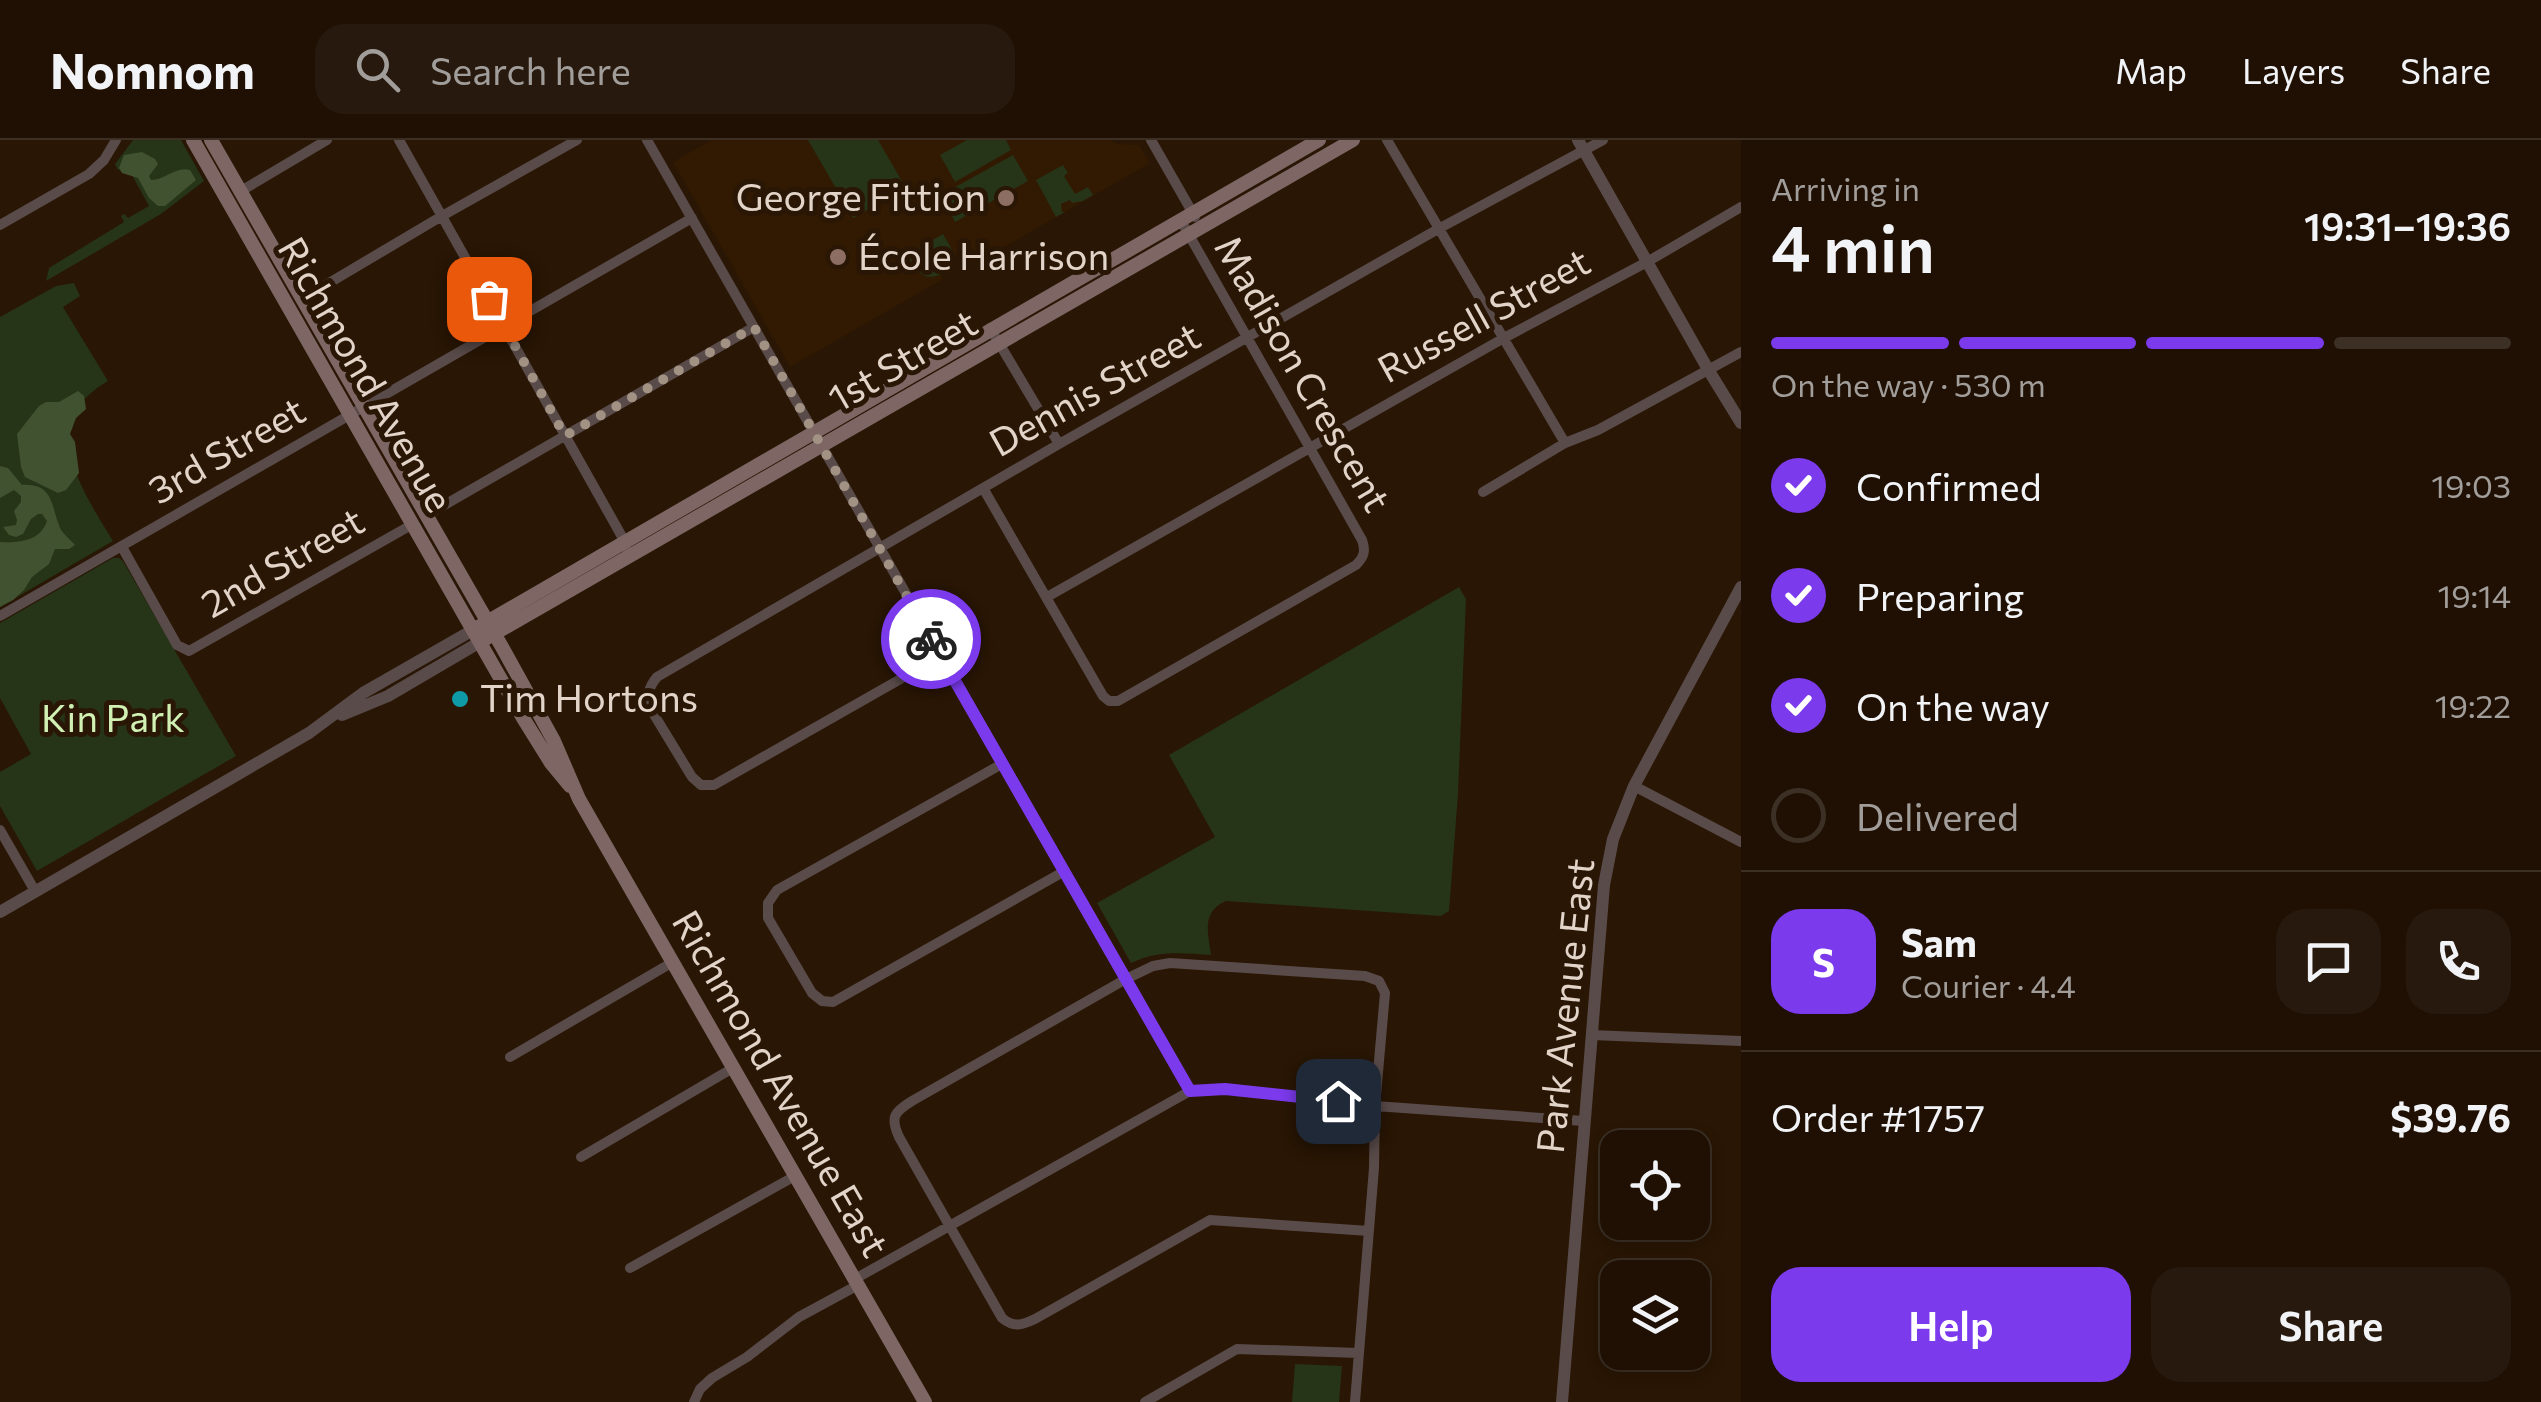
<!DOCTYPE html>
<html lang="en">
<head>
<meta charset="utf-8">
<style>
  body { margin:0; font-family:Commissioner,sans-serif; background:#27190d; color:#f1f3f6; height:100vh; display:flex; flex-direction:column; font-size:38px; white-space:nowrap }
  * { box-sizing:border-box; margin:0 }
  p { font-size:32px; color:#a19d9a }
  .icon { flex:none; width:55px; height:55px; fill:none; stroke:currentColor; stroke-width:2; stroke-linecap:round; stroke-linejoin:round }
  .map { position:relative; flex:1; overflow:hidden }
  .panel { display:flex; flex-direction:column; background:#1f1003; width:800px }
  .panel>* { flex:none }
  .tools { position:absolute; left:1600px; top:990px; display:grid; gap:20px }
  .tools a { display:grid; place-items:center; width:110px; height:110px; border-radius:20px; background:#1f1003; box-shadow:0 5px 15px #0003,0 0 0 2px #3c3025; font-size:50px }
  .pin { position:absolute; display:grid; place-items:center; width:85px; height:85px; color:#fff; margin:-42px; border-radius:20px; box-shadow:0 5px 15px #0006 }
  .courier { position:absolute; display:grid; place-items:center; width:100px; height:100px; margin:-50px; border:8px solid #7c3aed; border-radius:50%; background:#fff; color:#222; box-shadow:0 2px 12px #0007 }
  .summary em { font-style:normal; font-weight:600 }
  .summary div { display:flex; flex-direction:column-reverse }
  .summary { display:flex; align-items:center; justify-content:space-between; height:170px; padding:0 30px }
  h1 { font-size:65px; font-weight:600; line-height:75px }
  .bar { display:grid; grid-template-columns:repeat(4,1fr); gap:15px 10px; align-content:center; height:120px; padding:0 30px }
  .bar i { height:12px; border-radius:8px; background:#3c3025 }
  .bar .active { background:#7c3aed }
  .bar p { grid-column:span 4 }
  .line { display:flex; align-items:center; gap:25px; padding:0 30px; border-top:2px solid #3c3025 }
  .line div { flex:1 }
  .round { display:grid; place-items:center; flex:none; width:105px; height:105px; border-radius:30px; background:#27190d }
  ol { padding:0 30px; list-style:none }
  li { display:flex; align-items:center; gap:30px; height:110px }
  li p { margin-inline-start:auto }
  li .icon { padding:10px; border-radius:50%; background:#7c3aed; color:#fff; stroke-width:4 }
  li:last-child { color:#a19d9a }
  li i { width:55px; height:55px; border:5px solid #3c3025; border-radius:50% }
  .button { display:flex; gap:20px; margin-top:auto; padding:20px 30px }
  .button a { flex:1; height:115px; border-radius:30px; background:#7c3aed; color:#fff; font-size:40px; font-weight:600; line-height:115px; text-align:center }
  .button a+a { background:#27190d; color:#f1f3f6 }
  header { display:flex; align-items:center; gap:60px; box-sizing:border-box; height:140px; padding:0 50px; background:#1f1003; border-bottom:2px solid #3c3025 }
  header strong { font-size:48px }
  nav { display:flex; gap:55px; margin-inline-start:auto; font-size:35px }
  .search { width:700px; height:90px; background:#27190d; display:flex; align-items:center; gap:25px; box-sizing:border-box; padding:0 35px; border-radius:30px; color:#a19d9a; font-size:38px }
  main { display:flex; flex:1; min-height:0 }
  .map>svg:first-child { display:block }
</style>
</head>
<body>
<header>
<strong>Nomnom</strong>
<div class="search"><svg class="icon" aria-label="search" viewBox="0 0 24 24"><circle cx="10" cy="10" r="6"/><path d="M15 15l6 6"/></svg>Search here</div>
<nav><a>Map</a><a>Layers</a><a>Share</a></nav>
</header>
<main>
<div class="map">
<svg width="1741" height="1262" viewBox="0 0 1741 1262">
  <rect width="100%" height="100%" fill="#291604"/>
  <path fill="#321a02" d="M 712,0 L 1110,0 L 1116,4 L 1139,5 L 1150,23 L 985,118 L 965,109 L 955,115 L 949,106 L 951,130 L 941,135 L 943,139 L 790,227 L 673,22 Z"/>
  <path fill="#263417" d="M 133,0 L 181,0 L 204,41 L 161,74 L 46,141 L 49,128 L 124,82 L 121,76 L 124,74 L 128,78 L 149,66 L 127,26 L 118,30 L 115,24 Z
    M 808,0 L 878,0 L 906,48 L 853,78 Z
    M 967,0 L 1006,0 L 1011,10 L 955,42 L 940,15 Z
    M 1013,15 L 1028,41 L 955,82 L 941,55 Z
    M 1063,25 L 1068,33 L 1064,36 L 1075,54 L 1088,47 L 1093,55 L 1083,61 L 1072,63 L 1070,60 L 1061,64 L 1062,72 L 1065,72 L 1056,77 L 1036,40 Z
    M 943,94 L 955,115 L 951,130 C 926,143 920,137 907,115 Z
    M 74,143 L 80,156 L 63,167 L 108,241 C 35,283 81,348 113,401 L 0,467 L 0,177 L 56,146 Z
    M 113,418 L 119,418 L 123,421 L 236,616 L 37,731 L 0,666 L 0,632 L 31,614 L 0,558 L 0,483 Z
    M 1459,447 L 1466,459 L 1458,654 L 1449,771 L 1441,776 L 1226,761 C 1201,772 1208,792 1211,815 C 1181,813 1158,810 1131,823 L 1097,763 L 1215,697 L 1169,615 Z
    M 1295,1224 L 1342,1226 L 1339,1262 L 1292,1262 Z"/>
  <path fill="#415231" d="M 142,12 L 155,19 L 158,24 L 149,36 L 151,40 C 166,40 175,26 190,30 L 196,40 L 165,66 L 158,66 L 149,58 L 138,38 L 122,33 L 119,28 L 124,15 Z
    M 78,251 L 84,256 L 86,269 L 76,278 L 70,294 L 75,302 L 79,333 L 66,350 L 58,353 L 25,337 L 21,327 L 17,294 L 39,266 L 46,262 L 59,262 Z
    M 0,326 L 8,328 L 22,345 C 53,343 51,365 59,385 C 61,393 70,399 75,405 L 69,409 L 55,409 L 49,424 L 32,437 L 24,450 L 13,460 L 0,467 L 0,402 C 20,403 40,401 47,381 L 42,374 L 38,374 L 31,379 L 23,394 L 16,397 L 9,395 L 3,387 L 16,385 L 17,380 L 14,371 L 21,362 L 21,356 L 14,350 L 0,358 Z"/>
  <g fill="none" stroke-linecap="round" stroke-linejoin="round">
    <path stroke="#594b4a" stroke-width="10" d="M 399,0 L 625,402 L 626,408
      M 647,0 L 1190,951
      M 1151,0 L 1195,77
      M 1387,0 L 1565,303
      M 241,51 L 327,0
      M 0,85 L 89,34 L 104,20 L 116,0
      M 302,159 L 442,76 L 577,0
      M 990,188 L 1059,304
      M 983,348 L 1103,556 L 1109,561 L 1118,561 L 1356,425 C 1364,417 1366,411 1362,400 L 1180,79
      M 1483,352 L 1565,303 L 1598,290 L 1741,212
      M 427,375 L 754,187
      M 122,407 L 177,505 L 189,511 L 413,384
      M 1047,457 L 1504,198 L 1647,122 L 1741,67
      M 0,476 L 692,78
      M 941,516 L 714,645 L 701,645 L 692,637 L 650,568 C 647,555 648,548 657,537 L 1059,304 L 1440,88 L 1603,0
      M 1002,624 L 777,750 L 768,763 L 768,778 L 812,853 L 822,861 L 833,862 L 1063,732
      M 1634,646 L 1741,702
      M 0,690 L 35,751
      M 1591,895 L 1741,901
      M 510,917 L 673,822
      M 581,1017 L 733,928
      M 630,1128 L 795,1036
      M 855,1139 L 1190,951 L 1225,949 L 1375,966 L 1584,981
      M 694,1262 L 700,1249 L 712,1238 L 747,1217 L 799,1177 L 858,1145
      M 1145,1262 L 1237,1209 L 1359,1213
      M 1355,1262 L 1374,1028 L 1375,966 L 1385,853 L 1379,841 L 1365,836 L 1170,823 L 1153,826 L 1126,839 L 912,961 C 894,972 890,977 899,997 L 1002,1178 C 1014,1188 1022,1185 1035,1179 L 1210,1080 L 1369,1091"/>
    <path stroke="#594b4a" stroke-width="12" d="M 1578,0 L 1709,231 L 1741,283
      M 342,575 L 388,556 L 480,502
      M 0,772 L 309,593 L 363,553 L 473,490
      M 1562,1262 L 1604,745 L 1613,699 L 1634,646 L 1741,447"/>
    <path stroke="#7d6664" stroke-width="14" d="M 193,0 L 523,578 L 551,623 L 570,646
      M 211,0 L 502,507 L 554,601 L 579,659 L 925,1262
      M 473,490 L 1319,0
      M 480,502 L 1353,0"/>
  </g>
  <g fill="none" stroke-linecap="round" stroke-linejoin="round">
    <path stroke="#a19284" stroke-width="10" stroke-dasharray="0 18" d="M 489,159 L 565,296 L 754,187 L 931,499"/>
    <path stroke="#7c3aed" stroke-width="12" d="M 931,499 L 1190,951 L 1225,949 L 1338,961"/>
  </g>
  <g fill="#8d6e63" stroke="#291604" stroke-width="4">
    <circle cx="1006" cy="58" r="10"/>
    <circle cx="838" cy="117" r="10"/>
  </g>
  <circle fill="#0f9aa8" stroke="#291604" stroke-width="4" cx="460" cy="559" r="10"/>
  <g text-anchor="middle" stroke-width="10" stroke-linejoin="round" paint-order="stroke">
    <g font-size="38" fill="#e2d4c9" stroke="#291604" text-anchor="start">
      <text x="986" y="71" text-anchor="end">George Fittion</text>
      <text x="858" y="130">École Harrison</text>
      <text x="480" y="572">Tim Hortons</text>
    </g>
    <g font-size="38" fill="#e2d4c9" stroke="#291604">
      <text transform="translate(1484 176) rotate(-29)" y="13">Russell Street</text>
      <text transform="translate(903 221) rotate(-30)" y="13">1st Street</text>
      <text transform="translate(1302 234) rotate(60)" y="13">Madison Crescent</text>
      <text transform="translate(365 235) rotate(60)" y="13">Richmond Avenue</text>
      <text transform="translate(1095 250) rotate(-29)" y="13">Dennis Street</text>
      <text transform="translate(227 311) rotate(-30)" y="13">3rd Street</text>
      <text transform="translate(283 423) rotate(-30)" y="13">2nd Street</text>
      <text transform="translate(1566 866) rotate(-84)" y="13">Park Avenue East</text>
      <text transform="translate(780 944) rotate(60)" y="13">Richmond Avenue East</text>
    </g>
    <g font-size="38" fill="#d0f0b4" stroke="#291604">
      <text x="113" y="592">Kin Park</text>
    </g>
  </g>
</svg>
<div class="tools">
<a><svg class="icon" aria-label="locate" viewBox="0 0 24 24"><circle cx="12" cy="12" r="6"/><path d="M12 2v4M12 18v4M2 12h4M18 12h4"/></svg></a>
<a><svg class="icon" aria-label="layers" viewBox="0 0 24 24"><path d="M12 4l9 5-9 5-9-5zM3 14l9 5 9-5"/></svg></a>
</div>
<div class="pin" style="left:489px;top:159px;background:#ea580c"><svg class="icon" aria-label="bag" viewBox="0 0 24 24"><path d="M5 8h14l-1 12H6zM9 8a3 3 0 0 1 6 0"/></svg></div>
<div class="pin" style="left:1338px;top:961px;background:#1f2937"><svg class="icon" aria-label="home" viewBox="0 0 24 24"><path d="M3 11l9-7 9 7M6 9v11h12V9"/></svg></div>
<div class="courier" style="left:931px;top:499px"><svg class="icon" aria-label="bike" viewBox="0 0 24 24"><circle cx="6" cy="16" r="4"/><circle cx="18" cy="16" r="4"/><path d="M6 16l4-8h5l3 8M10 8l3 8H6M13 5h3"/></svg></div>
</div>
<section class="panel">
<div class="summary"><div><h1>4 min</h1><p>Arriving in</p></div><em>19:31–19:36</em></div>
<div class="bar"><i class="active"></i><i class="active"></i><i class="active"></i><i></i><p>On the way · 530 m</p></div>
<ol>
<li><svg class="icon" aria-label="check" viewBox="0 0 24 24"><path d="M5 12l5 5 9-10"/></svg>Confirmed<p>19:03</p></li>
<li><svg class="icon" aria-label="check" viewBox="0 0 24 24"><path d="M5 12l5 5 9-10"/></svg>Preparing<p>19:14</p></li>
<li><svg class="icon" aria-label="check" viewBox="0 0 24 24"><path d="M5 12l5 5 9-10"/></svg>On the way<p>19:22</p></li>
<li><i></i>Delivered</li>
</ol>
<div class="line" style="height:180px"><b class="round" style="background:#7c3aed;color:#fff">S</b><div><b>Sam</b><p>Courier · 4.4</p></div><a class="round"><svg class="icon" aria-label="chat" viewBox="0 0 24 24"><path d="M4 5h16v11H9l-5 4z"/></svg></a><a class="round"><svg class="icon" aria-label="phone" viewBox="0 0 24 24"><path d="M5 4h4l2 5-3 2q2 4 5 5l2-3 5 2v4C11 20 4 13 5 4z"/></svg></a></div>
<div class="line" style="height:130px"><div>Order #1757</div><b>$39.76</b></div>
<div class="button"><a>Help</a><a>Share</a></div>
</section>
</main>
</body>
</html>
